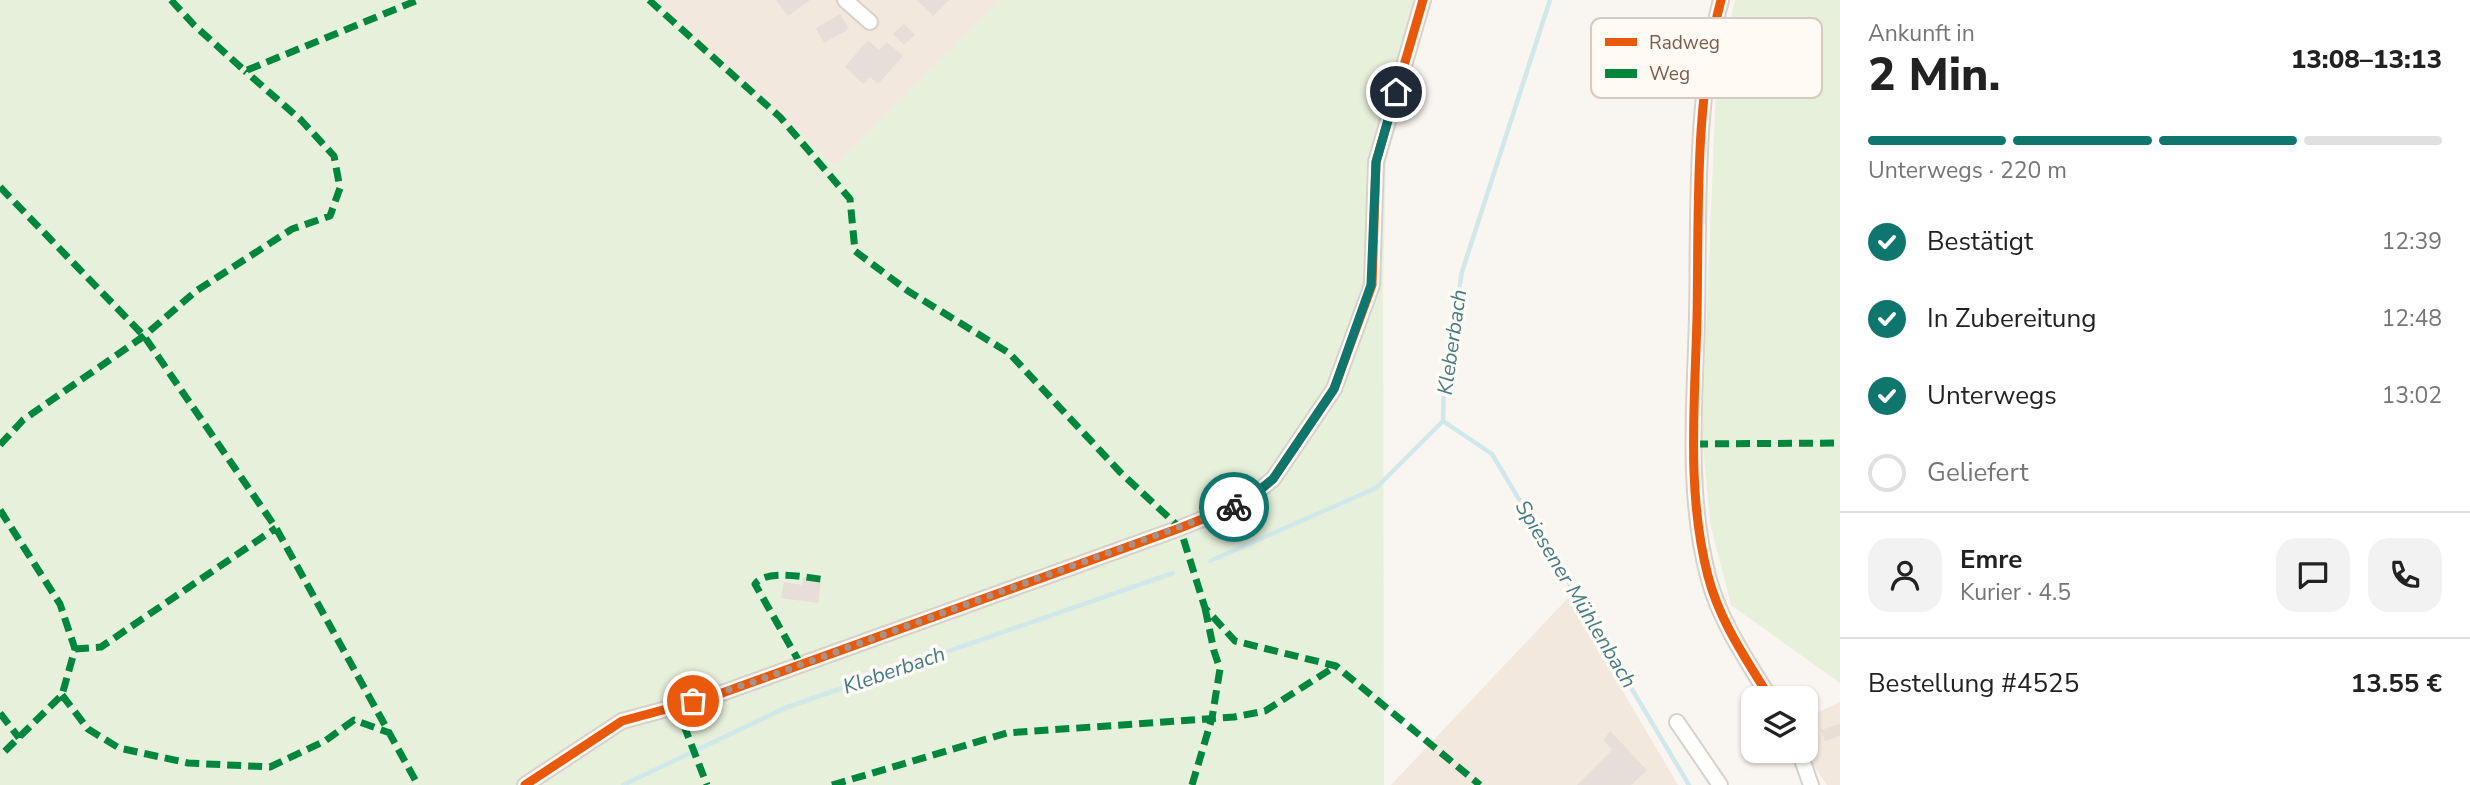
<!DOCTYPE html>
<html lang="de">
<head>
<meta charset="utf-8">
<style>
  body { margin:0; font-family:"Nunito Sans",sans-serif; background:#f2f2f2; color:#222; height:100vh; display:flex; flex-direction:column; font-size:26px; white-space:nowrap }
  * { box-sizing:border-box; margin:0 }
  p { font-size:23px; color:#767676 }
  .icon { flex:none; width:38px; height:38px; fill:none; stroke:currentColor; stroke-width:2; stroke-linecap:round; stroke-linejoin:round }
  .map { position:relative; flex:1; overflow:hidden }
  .side { display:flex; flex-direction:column; background:#fff; width:630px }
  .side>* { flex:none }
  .controls { position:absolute; left:1741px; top:686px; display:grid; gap:14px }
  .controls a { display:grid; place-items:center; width:77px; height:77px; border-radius:14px; background:#fff; box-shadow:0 2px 5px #0004; font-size:35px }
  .pin { position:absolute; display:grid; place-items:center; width:60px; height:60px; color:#fff; margin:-30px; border:4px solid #fff; border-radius:50%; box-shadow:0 2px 7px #0007 }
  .courier { position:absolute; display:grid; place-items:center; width:70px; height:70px; margin:-35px; border:5px solid #0f766e; border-radius:50%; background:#fff; color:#222; box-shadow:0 2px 9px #0007 }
  .headline em { font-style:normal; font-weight:800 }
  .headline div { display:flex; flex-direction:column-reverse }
  .headline { display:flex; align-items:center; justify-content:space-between; height:119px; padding:0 28px }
  h1 { font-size:46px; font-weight:800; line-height:52px }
  .bar { display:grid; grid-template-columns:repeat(4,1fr); gap:10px 7px; align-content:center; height:84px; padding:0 28px }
  .bar i { height:9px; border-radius:5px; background:#e0e0e0 }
  .bar .selected { background:#0f766e }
  .bar p { grid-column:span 4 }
  .line { display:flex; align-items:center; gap:18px; padding:0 28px; border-top:2px solid #e0e0e0 }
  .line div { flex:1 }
  .round { display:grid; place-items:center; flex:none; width:74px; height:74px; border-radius:21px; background:#f2f2f2 }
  ol { padding:0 28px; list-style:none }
  li { display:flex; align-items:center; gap:21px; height:77px }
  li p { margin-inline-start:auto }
  li .icon { padding:7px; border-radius:50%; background:#0f766e; color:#fff; stroke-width:4 }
  li:last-child { color:#767676 }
  li i { width:38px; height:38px; border:4px solid #e0e0e0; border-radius:50% }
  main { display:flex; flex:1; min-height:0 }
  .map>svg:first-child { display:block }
</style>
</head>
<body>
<main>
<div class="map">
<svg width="1840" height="785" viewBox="0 0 1840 785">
  <rect width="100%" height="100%" fill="#f9f5f0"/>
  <path fill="#f2e8de" d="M 655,0 L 1001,0 L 835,167 Z
    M 1568,598 L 1678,785 L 1391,785 Z
    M 1840,702 L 1840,785 L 1827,785 L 1803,751 L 1806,751 L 1806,718 Z"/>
  <path fill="#e7f0db" d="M 0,0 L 655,0 L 835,167 L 1001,0 L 1432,0 L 1386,162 L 1383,288 L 1384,785 L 0,785 Z
    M 1735,0 L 1840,0 L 1840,683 L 1731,605 L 1710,523 L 1702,434 L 1716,86 Z"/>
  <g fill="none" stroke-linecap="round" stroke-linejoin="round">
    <path stroke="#d0e8ea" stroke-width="4.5" d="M 1443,421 L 1492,454 L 1689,785
      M 1210,561 L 1376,488 L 1443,421 L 1444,380 L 1462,272 L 1550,0
      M 623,785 L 785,708 L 1173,573"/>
  </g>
  <path fill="#e6ded7" d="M 776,0 L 810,0 L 788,16 Z
    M 917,0 L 949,0 L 933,16 Z
    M 840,14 L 849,29 L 824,43 L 816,28 Z
    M 904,24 L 915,35 L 904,45 L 893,34 Z
    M 868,40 L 879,50 L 887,42 L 903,56 L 878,84 L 870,77 L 863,84 L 845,67 Z
    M 803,577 L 821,580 L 818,603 L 781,598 L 784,582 L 802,585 Z
    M 1840,724 L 1840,736 L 1825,741 L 1821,730 Z
    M 1610,731 L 1647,770 L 1631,785 L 1577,785 L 1612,750 L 1604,740 Z"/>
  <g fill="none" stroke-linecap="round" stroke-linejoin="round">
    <g stroke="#d7d1cb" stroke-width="18">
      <path id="minor" d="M 845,0 L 870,22
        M 1721,0 C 1694,103 1699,210 1697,317 C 1695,402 1686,492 1708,576 C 1719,620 1746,659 1770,698
        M 1677,722 L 1720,785
        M 1799,751 L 1811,785
        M 525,785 L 622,721 L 711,697 L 1180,528 L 1245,502 L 1273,479 L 1334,389 L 1372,285 L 1376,162 L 1423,0"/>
    </g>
    <use href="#minor" stroke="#fefefd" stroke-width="14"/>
    <path stroke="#00873e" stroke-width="7" stroke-dasharray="14 7" stroke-linecap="butt" d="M 171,0 L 194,25 L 245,71 L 418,0
      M 649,0 L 780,117 L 850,199 L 855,251 L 908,291 L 1009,353 L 1120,472 L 1180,528 L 1205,608 L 1235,641 L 1336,666 L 1480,785
      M 0,187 L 144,336 L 276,528 L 418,785
      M 1694,444 L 1840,443
      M 0,445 L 23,420 L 144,336 L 196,291 L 292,229 L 330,216 L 340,188 L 334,156 L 301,120 L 245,71
      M 0,510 L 60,604 L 75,649 L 62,695 L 0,756
      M 75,649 L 101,647 L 276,528
      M 801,665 L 755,584 C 767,568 808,578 827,580
      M 62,695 L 88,729 L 119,748 L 188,763 L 270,767 L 325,741 L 354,720 L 390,733
      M 676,705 L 707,785
      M 0,713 L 19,738
      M 832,785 L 1007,733 L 1234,717 L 1265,711 L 1336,666
      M 1192,785 L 1212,718 L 1220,669 L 1214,651 L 1205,608"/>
    <g stroke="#fffaf3" stroke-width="13">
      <path id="cycleway" d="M 1721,0 C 1694,103 1699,210 1697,317 C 1695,402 1686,492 1708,576 C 1719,620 1746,659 1770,698
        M 525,785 L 622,721 L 711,697 L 1180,528 L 1245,502 L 1273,479 L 1334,389 L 1372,285 L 1376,162 L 1423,0"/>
    </g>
    <use href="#cycleway" stroke="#e8590c" stroke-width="9"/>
  </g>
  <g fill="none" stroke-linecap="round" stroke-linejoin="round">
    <path stroke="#a69286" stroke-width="7" stroke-dasharray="0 12.6" d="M 693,701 L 756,681 L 1234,507"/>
    <path stroke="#0f766e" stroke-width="9" d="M 1234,507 L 1245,502 L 1273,479 L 1334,389 L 1371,285 L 1376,162 L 1396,92"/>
  </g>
  <g text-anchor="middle" stroke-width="7" stroke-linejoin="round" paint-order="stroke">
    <g font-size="21" font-style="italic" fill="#437c86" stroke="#fffaf3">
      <text transform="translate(1452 342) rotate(-82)" y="7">Kleberbach</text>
      <text transform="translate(1576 594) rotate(59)" y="7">Spiesener Mühlenbach</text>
      <text transform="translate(894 670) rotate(-19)" y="7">Kleberbach</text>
    </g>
  </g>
  <rect x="1591" y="18" width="231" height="80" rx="10" fill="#fffaf3" stroke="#d7cbc1" stroke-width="2"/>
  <rect x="1605" y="38" width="32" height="8" fill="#e8590c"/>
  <rect x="1605" y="69" width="32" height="9" fill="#00873e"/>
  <g font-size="19" fill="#7a5c4d">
    <text x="1649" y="49">Radweg</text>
    <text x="1649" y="80">Weg</text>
  </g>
</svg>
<div class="controls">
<a><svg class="icon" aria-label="layers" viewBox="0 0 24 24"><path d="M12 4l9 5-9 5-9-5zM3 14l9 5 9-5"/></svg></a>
</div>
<div class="pin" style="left:693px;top:701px;background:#ea580c"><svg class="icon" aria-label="bag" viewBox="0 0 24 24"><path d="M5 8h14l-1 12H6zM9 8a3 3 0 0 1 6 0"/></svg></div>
<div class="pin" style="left:1396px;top:92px;background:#1f2937"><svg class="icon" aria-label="home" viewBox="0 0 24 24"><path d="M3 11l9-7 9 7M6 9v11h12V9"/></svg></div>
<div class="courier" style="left:1234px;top:507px"><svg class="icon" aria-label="bike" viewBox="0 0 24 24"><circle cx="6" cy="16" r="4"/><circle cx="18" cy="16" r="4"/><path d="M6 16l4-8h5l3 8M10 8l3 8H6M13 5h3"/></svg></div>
</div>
<section class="side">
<div class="headline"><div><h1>2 Min.</h1><p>Ankunft in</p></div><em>13:08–13:13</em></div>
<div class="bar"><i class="selected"></i><i class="selected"></i><i class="selected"></i><i></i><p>Unterwegs · 220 m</p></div>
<ol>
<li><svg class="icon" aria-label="check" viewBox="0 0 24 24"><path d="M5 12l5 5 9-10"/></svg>Bestätigt<p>12:39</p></li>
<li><svg class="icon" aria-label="check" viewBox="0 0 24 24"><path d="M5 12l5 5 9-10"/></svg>In Zubereitung<p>12:48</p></li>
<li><svg class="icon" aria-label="check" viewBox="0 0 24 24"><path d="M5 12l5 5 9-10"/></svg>Unterwegs<p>13:02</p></li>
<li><i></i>Geliefert</li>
</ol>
<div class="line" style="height:126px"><a class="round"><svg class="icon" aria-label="person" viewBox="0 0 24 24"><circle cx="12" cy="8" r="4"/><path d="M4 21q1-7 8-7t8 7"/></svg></a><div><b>Emre</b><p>Kurier · 4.5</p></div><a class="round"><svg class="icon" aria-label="chat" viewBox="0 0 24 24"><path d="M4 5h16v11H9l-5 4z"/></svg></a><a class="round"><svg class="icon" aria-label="phone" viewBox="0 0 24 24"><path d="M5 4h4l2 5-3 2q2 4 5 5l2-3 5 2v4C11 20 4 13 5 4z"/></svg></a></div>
<div class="line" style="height:91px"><div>Bestellung #4525</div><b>13.55 €</b></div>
</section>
</main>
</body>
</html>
